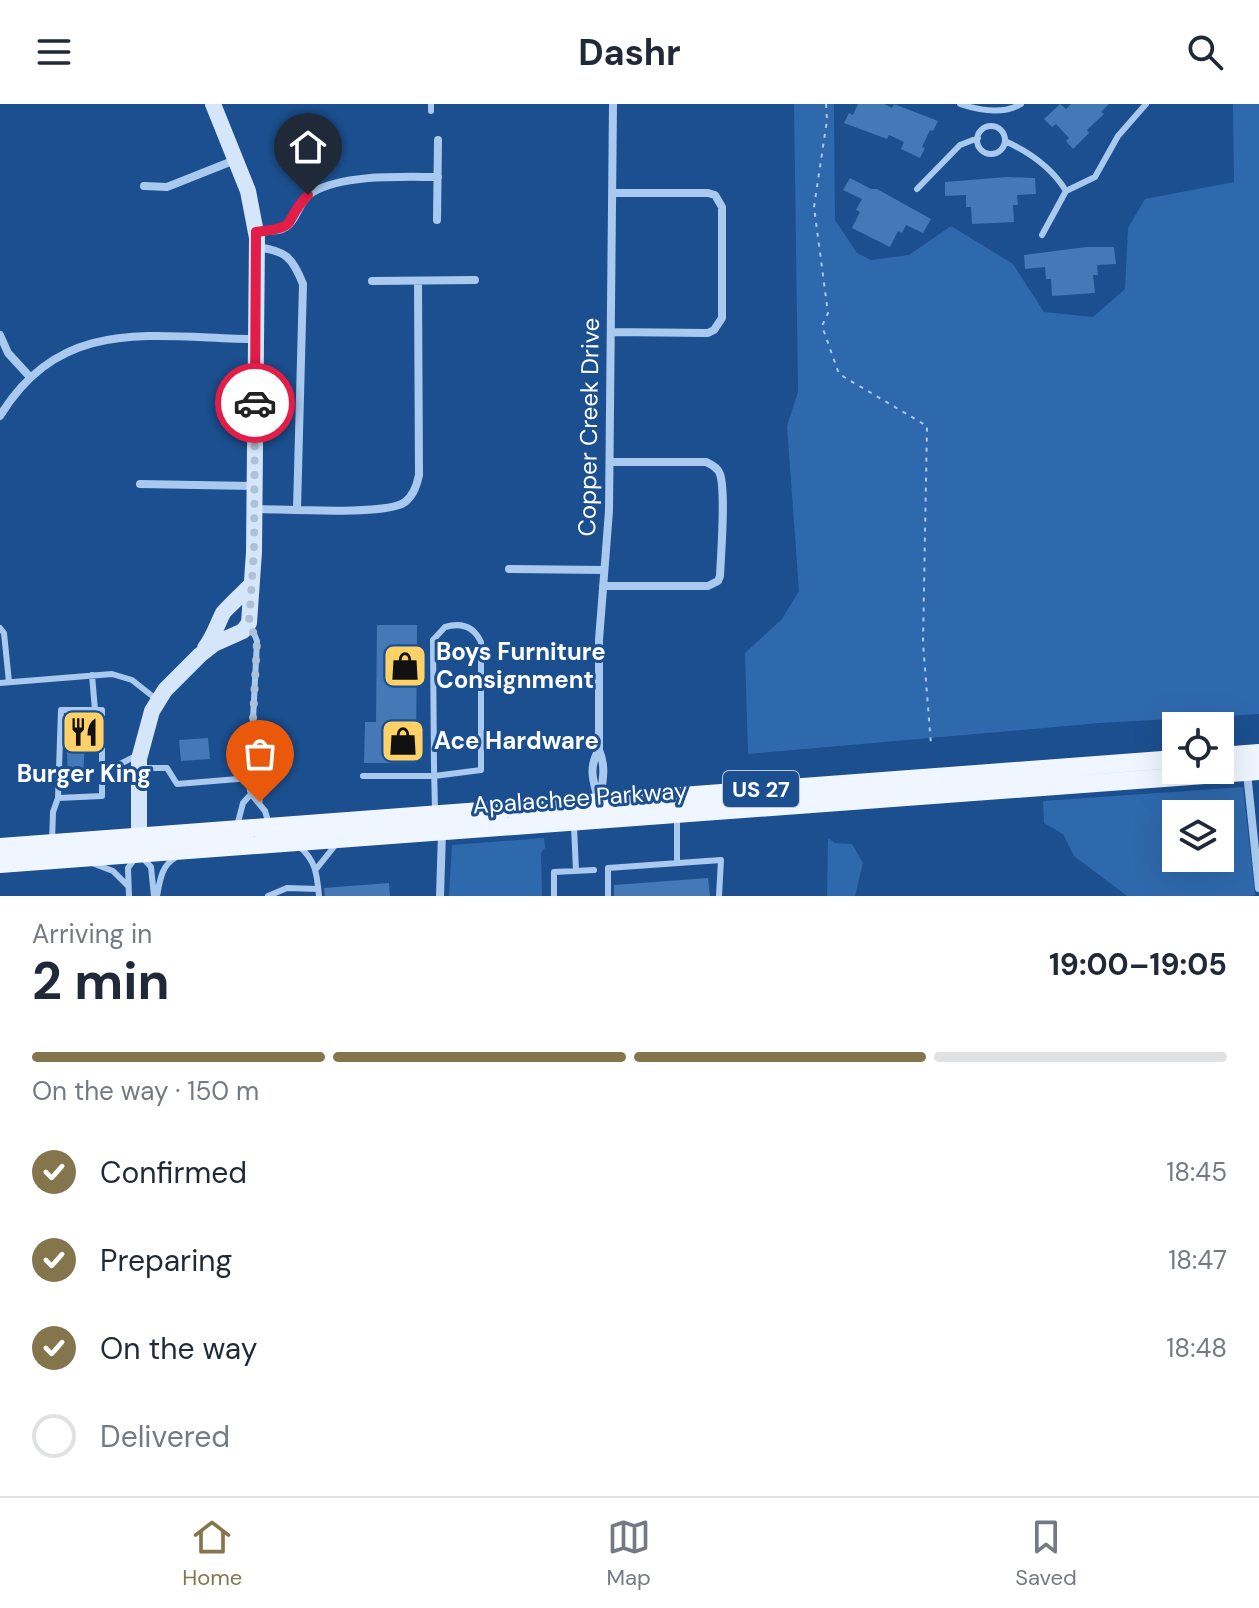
<!DOCTYPE html>
<html lang="en">
<head>
<meta charset="utf-8">
<style>
  body { margin:0; font-family:"DM Sans",sans-serif; background:#f6f6f7; color:#1f2937; height:100vh; display:flex; flex-direction:column; font-size:30px; white-space:nowrap }
  * { box-sizing:border-box; margin:0 }
  p { font-size:26px; color:#747a83 }
  .icon { flex:none; width:44px; height:44px; fill:none; stroke:currentColor; stroke-width:2; stroke-linecap:round; stroke-linejoin:round }
  .map { position:relative; height:792px; overflow:hidden }
  .sheet { display:flex; flex-direction:column; background:#fff; flex:1 }
  .sheet>* { flex:none }
  .buttons { position:absolute; left:1162px; top:608px; display:grid; gap:16px }
  .buttons a { display:grid; place-items:center; width:72px; height:72px; border-radius:0px; background:#fff; box-shadow:0 8px 32px #0002; font-size:40px }
  .pin { position:absolute; display:grid; place-items:center; width:68px; height:68px; color:#fff; margin:-82px -34px; border-radius:50% 50% 50% 0; rotate:-45deg; box-shadow:0 0 8px #0007 }
  .pin .icon { rotate:45deg }
  .courier { position:absolute; display:grid; place-items:center; width:80px; height:80px; margin:-40px; border:6px solid #e11d48; border-radius:50%; background:#fff; color:#222; box-shadow:0 2px 10px #0007 }
  .headline em { font-style:normal; font-weight:700 }
  .headline div { display:flex; flex-direction:column-reverse }
  .headline { display:flex; align-items:center; justify-content:space-between; height:136px; padding:0 32px }
  h1 { font-size:52px; font-weight:700; line-height:60px }
  .bar { display:grid; grid-template-columns:repeat(4,1fr); gap:12px 8px; align-content:center; height:96px; padding:0 32px }
  .bar i { height:10px; border-radius:6px; background:#e0e1e3 }
  .bar .active { background:#84754c }
  .bar p { grid-column:span 4 }
  ol { padding:0 32px; list-style:none }
  li { display:flex; align-items:center; gap:24px; height:88px }
  li p { margin-inline-start:auto }
  li .icon { padding:8px; border-radius:50%; background:#84754c; color:#fff; stroke-width:4 }
  li:last-child { color:#747a83 }
  li i { width:44px; height:44px; border:4px solid #e0e1e3; border-radius:50% }
  header { display:flex; justify-content:space-between; align-items:center; height:104px; padding:0 32px; background:#fff; font-size:36px; font-weight:700 }
  .tabs { display:flex; justify-content:space-around; align-items:center; height:112px; border-top:2px solid #e0e1e3; background:#fff; font-size:22px; color:#747a83 }
  .tabs a { display:grid; justify-items:center; gap:4px }
  .tabs .active { color:#84754c }
  .map>svg:first-child { display:block }
</style>
</head>
<body>
<header><svg class="icon" aria-label="menu" viewBox="0 0 24 24"><path d="M4 6h16M4 12h16M4 18h16"/></svg>Dashr<svg class="icon" aria-label="search" viewBox="0 0 24 24"><circle cx="10" cy="10" r="6"/><path d="M15 15l6 6"/></svg></header>
<div class="map">
<svg width="1259" height="792" viewBox="0 0 1259 792">
  <rect width="100%" height="100%" fill="#1b4f8f"/>
  <path fill="#2e69ad" fill-rule="evenodd" d="M 794,0 L 834,0 L 835,116 L 857,149 L 871,156 L 909,151 L 951,122 L 1013,160 L 1044,208 L 1093,213 L 1125,185 L 1128,124 L 1145,95 L 1234,78 L 1233,0 L 1259,0 L 1259,610 L 1100,619 L 748,650 L 745,549 L 782,515 L 799,487 L 787,322 L 798,288 Z
    M 1243,683 L 1255,791 L 1249,792 L 1127,792 L 1074,752 L 1063,730 L 1044,719 L 1043,697 ZM 1220,710 L 1220,754 L 1176,754 L 1176,710 Z
    M 544,734 L 545,744 L 541,749 L 542,792 L 449,792 L 452,741 Z
    M 828,734 L 835,739 L 852,740 L 863,759 L 855,792 L 827,792 Z"/>
  <path fill="#4478b7" d="M 858,0 L 884,0 L 892,4 L 894,0 L 938,17 L 933,27 L 930,26 L 922,43 L 925,44 L 920,54 L 901,45 L 904,38 L 889,31 L 887,35 L 844,19 L 849,9 L 853,11 Z
    M 1060,0 L 1066,5 L 1071,0 L 1109,0 L 1101,8 L 1104,10 L 1087,26 L 1089,29 L 1073,45 L 1066,37 L 1069,34 L 1056,20 L 1052,23 L 1044,15 Z
    M 1007,73 L 1035,74 L 1036,90 L 1017,91 L 1018,101 L 1013,101 L 1014,118 L 972,120 L 971,103 L 966,103 L 966,91 L 945,92 L 945,78 Z
    M 850,74 L 871,85 L 877,85 L 931,115 L 923,129 L 906,121 L 902,129 L 898,127 L 890,143 L 852,124 L 860,108 L 856,106 L 862,95 L 843,86 Z
    M 1086,143 L 1114,143 L 1116,160 L 1097,161 L 1098,171 L 1093,171 L 1095,189 L 1052,192 L 1051,175 L 1046,175 L 1045,163 L 1025,165 L 1024,151 Z
    M 377,521 L 417,521 L 416,659 L 364,659 L 365,618 L 376,618 Z
    M 66,626 L 74,626 L 74,636 L 85,636 L 83,674 L 68,674 Z
    M 208,634 L 210,655 L 181,657 L 179,636 Z
    M 708,774 L 710,792 L 614,792 L 614,781 Z
    M 389,779 L 390,792 L 325,792 L 324,784 Z"/>
  <g fill="none" stroke-linecap="round" stroke-linejoin="round">
    <path stroke="#a9c9ee" stroke-width="2" stroke-dasharray="4 6" stroke-linecap="butt" d="M 826,0 L 827,16 L 814,103 L 828,209 L 822,222 L 839,270 L 927,322 L 923,539 L 931,641"/>
    <path stroke="#a9c9ee" stroke-width="6" d="M 960,0 C 978,6 1003,11 1021,0
      M 431,7 L 431,0
      M977 36a14 14 0 1 1 28 0a14 14 0 1 1-28 0Z
      M 1005,37 C 1029,48 1052,64 1066,87
      M 917,85 L 960,41 L 978,34
      M 1042,131 L 1066,87 L 1095,73 L 1118,32 L 1146,0
      M 0,524 L 4,529 L 9,578
      M 92,571 L 95,606
      M 0,579 L 112,570 L 132,576 L 156,595
      M 102,664 L 118,661 L 136,652
      M 142,664 L 167,664 L 177,680 L 250,674 L 251,690 L 265,707 L 269,720
      M 363,672 L 434,672 L 481,666 L 481,538 C 474,523 462,518 445,523 L 433,536 L 434,662 L 435,707
      M 250,674 L 257,537 L 251,522
      M 677,715 L 677,759
      M 237,722 L 243,699 L 251,690
      M 574,722 L 576,767
      M 52,738 L 53,708 L 58,694 L 61,606 L 102,606 L 102,692 L 58,694
      M 299,742 C 316,757 317,770 319,792
      M 143,754 L 151,763 L 154,792
      M 92,759 L 113,767 L 128,782
      M 317,764 L 337,739
      M 129,792 L 128,764 L 136,753
      M 157,792 C 160,777 161,762 175,754
      M 268,792 L 287,784 L 318,785
      M 554,792 L 554,768 L 594,766
      M 608,792 L 608,764 L 721,756 L 719,792"/>
    <path stroke="#a9c9ee" stroke-width="8" d="M 144,82 L 167,83 L 235,56
      M 437,116 L 438,36
      M 257,128 C 264,127 274,127 282,125 C 297,120 298,96 313,88 C 345,70 402,73 438,73
      M 257,143 C 285,147 292,152 303,180 L 297,405
      M 372,177 L 475,176
      M 611,228 L 708,229 L 714,226 L 722,214 L 722,103 L 715,91 L 708,89 L 612,89
      M 0,231 L 8,249 L 30,273
      M 0,312 C 62,210 154,234 256,235
      M 140,380 L 253,382
      M 254,405 C 282,405 387,412 405,398 C 413,392 417,381 419,371 L 418,177
      M 509,465 L 604,466
      M 603,482 L 708,482 L 718,477 L 720,472 C 721,449 726,388 720,370 C 718,364 713,361 706,358 L 610,358
      M 1247,669 L 1259,784
      M 599,697 C 593,678 588,663 599,646
      M 599,700 C 602,680 607,664 599,646 L 599,536 L 609,407 L 613,0
      M 440,792 L 442,729"/>
    <path stroke="#d6e6fa" stroke-width="16" d="M 205,544 C 214,532 217,521 223,509 C 224,507 246,486 250,482
      M 139,744 L 139,655 L 152,607 L 165,586 L 200,551 L 214,540 L 243,527 L 249,519 L 254,448 L 257,134 L 248,87 L 213,0"/>
    <path stroke="#f0f6ff" stroke-width="18" d="M 1220,652 L 1259,649
      M 0,743 L 1176,655
      M 0,760 L 1259,667"/>
  </g>
  <g fill="none" stroke-linecap="round" stroke-linejoin="round">
    <path stroke="#afc1d8" stroke-width="8" stroke-dasharray="0 14.4" d="M 255,299 L 254,448 L 249,519 L 257,537 L 250,674 L 251,690 L 260,698"/>
    <path stroke="#e11d48" stroke-width="10" d="M 255,299 L 256,128 C 302,123 281,119 308,91"/>
  </g>
  <defs>
    <g id="shop-square" transform="scale(2.3)"><rect x="-9" y="-9" width="18" height="18" rx="4" fill="#ffd166" stroke="#1b4f8f"/><path d="M-5-2.5h2.3a2.7 3.5 0 0 1 5.4 0H5L5.5 6h-11ZM-1.5-2.5h3a1.5 2.3 0 0 0-3 0Z" fill="#111"/></g>
    <g id="restaurant-square" transform="scale(2.3)"><rect x="-9" y="-9" width="18" height="18" rx="4" fill="#ffd166" stroke="#1b4f8f"/><path d="M-5-6h1v4h1v-4h1v4h1v-4h1v5L-1.5 .5V6h-2V.5L-5-1ZM5-6V6H3V1.5H1.5Q1.5-4 5-6Z" fill="#111"/></g>
  </defs>
  <g fill-rule="evenodd">
    <use href="#shop-square" x="405" y="562"/>
    <use href="#restaurant-square" x="84" y="628"/>
    <use href="#shop-square" x="403" y="637"/>
  </g>
  <g text-anchor="middle" stroke-width="6" stroke-linejoin="round" paint-order="stroke">
    <rect fill="#1b4f8f" stroke="#bbcadd" stroke-width="2" x="723" y="667" width="76" height="36" rx="6"/>
    <g font-size="22" font-weight="bold" fill="#fff">
      <text x="761" y="693">US 27</text>
    </g>
    <g font-size="24" fill="#fff" stroke="#1b4f8f">
      <text transform="translate(589 323) rotate(-89)" y="8">Copper Creek Drive</text>
      <text transform="translate(580 694) rotate(-4)" y="8">Apalachee Parkway</text>
    </g>
    <g font-size="24" font-weight="bold" fill="#fff" stroke="#1b4f8f" text-anchor="start">
      <text x="436" y="556">Boys Furniture<tspan x="436" dy="28">Consignment</tspan></text>
      <text x="434" y="645">Ace Hardware</text>
      <text x="84" y="678" text-anchor="middle">Burger King</text>
    </g>
  </g>
</svg>
<div class="buttons">
<a><svg class="icon" aria-label="locate" viewBox="0 0 24 24"><circle cx="12" cy="12" r="6"/><path d="M12 2v4M12 18v4M2 12h4M18 12h4"/></svg></a>
<a><svg class="icon" aria-label="layers" viewBox="0 0 24 24"><path d="M12 4l9 5-9 5-9-5zM3 14l9 5 9-5"/></svg></a>
</div>
<div class="pin" style="left:260px;top:698px;background:#ea580c"><svg class="icon" aria-label="bag" viewBox="0 0 24 24"><path d="M5 8h14l-1 12H6zM9 8a3 3 0 0 1 6 0"/></svg></div>
<div class="pin" style="left:308px;top:91px;background:#1f2937"><svg class="icon" aria-label="home" viewBox="0 0 24 24"><path d="M3 11l9-7 9 7M6 9v11h12V9"/></svg></div>
<div class="courier" style="left:255px;top:299px"><svg class="icon" aria-label="car" viewBox="0 0 24 24"><path d="M5 17H2v-5l4-1 3-4h7l3 4 3 1v5h-3M9 17h6M6 11h13"/><circle cx="7" cy="17" r="2"/><circle cx="17" cy="17" r="2"/></svg></div>
</div>
<section class="sheet">
<div class="headline"><div><h1>2 min</h1><p>Arriving in</p></div><em>19:00–19:05</em></div>
<div class="bar"><i class="active"></i><i class="active"></i><i class="active"></i><i></i><p>On the way · 150 m</p></div>
<ol>
<li><svg class="icon" aria-label="check" viewBox="0 0 24 24"><path d="M5 12l5 5 9-10"/></svg>Confirmed<p>18:45</p></li>
<li><svg class="icon" aria-label="check" viewBox="0 0 24 24"><path d="M5 12l5 5 9-10"/></svg>Preparing<p>18:47</p></li>
<li><svg class="icon" aria-label="check" viewBox="0 0 24 24"><path d="M5 12l5 5 9-10"/></svg>On the way<p>18:48</p></li>
<li><i></i>Delivered</li>
</ol>
</section>
<nav class="tabs">
<a class="active"><svg class="icon" aria-label="home" viewBox="0 0 24 24"><path d="M3 11l9-7 9 7M6 9v11h12V9"/></svg>Home</a>
<a><svg class="icon" aria-label="map" viewBox="0 0 24 24"><path d="M3 6l6-2 6 2 6-2v14l-6 2-6-2-6 2zM9 4v14M15 6v14"/></svg>Map</a>
<a><svg class="icon" aria-label="saved" viewBox="0 0 24 24"><path d="M7 4h10v16l-5-4-5 4z"/></svg>Saved</a>
</nav>
</body>
</html>
